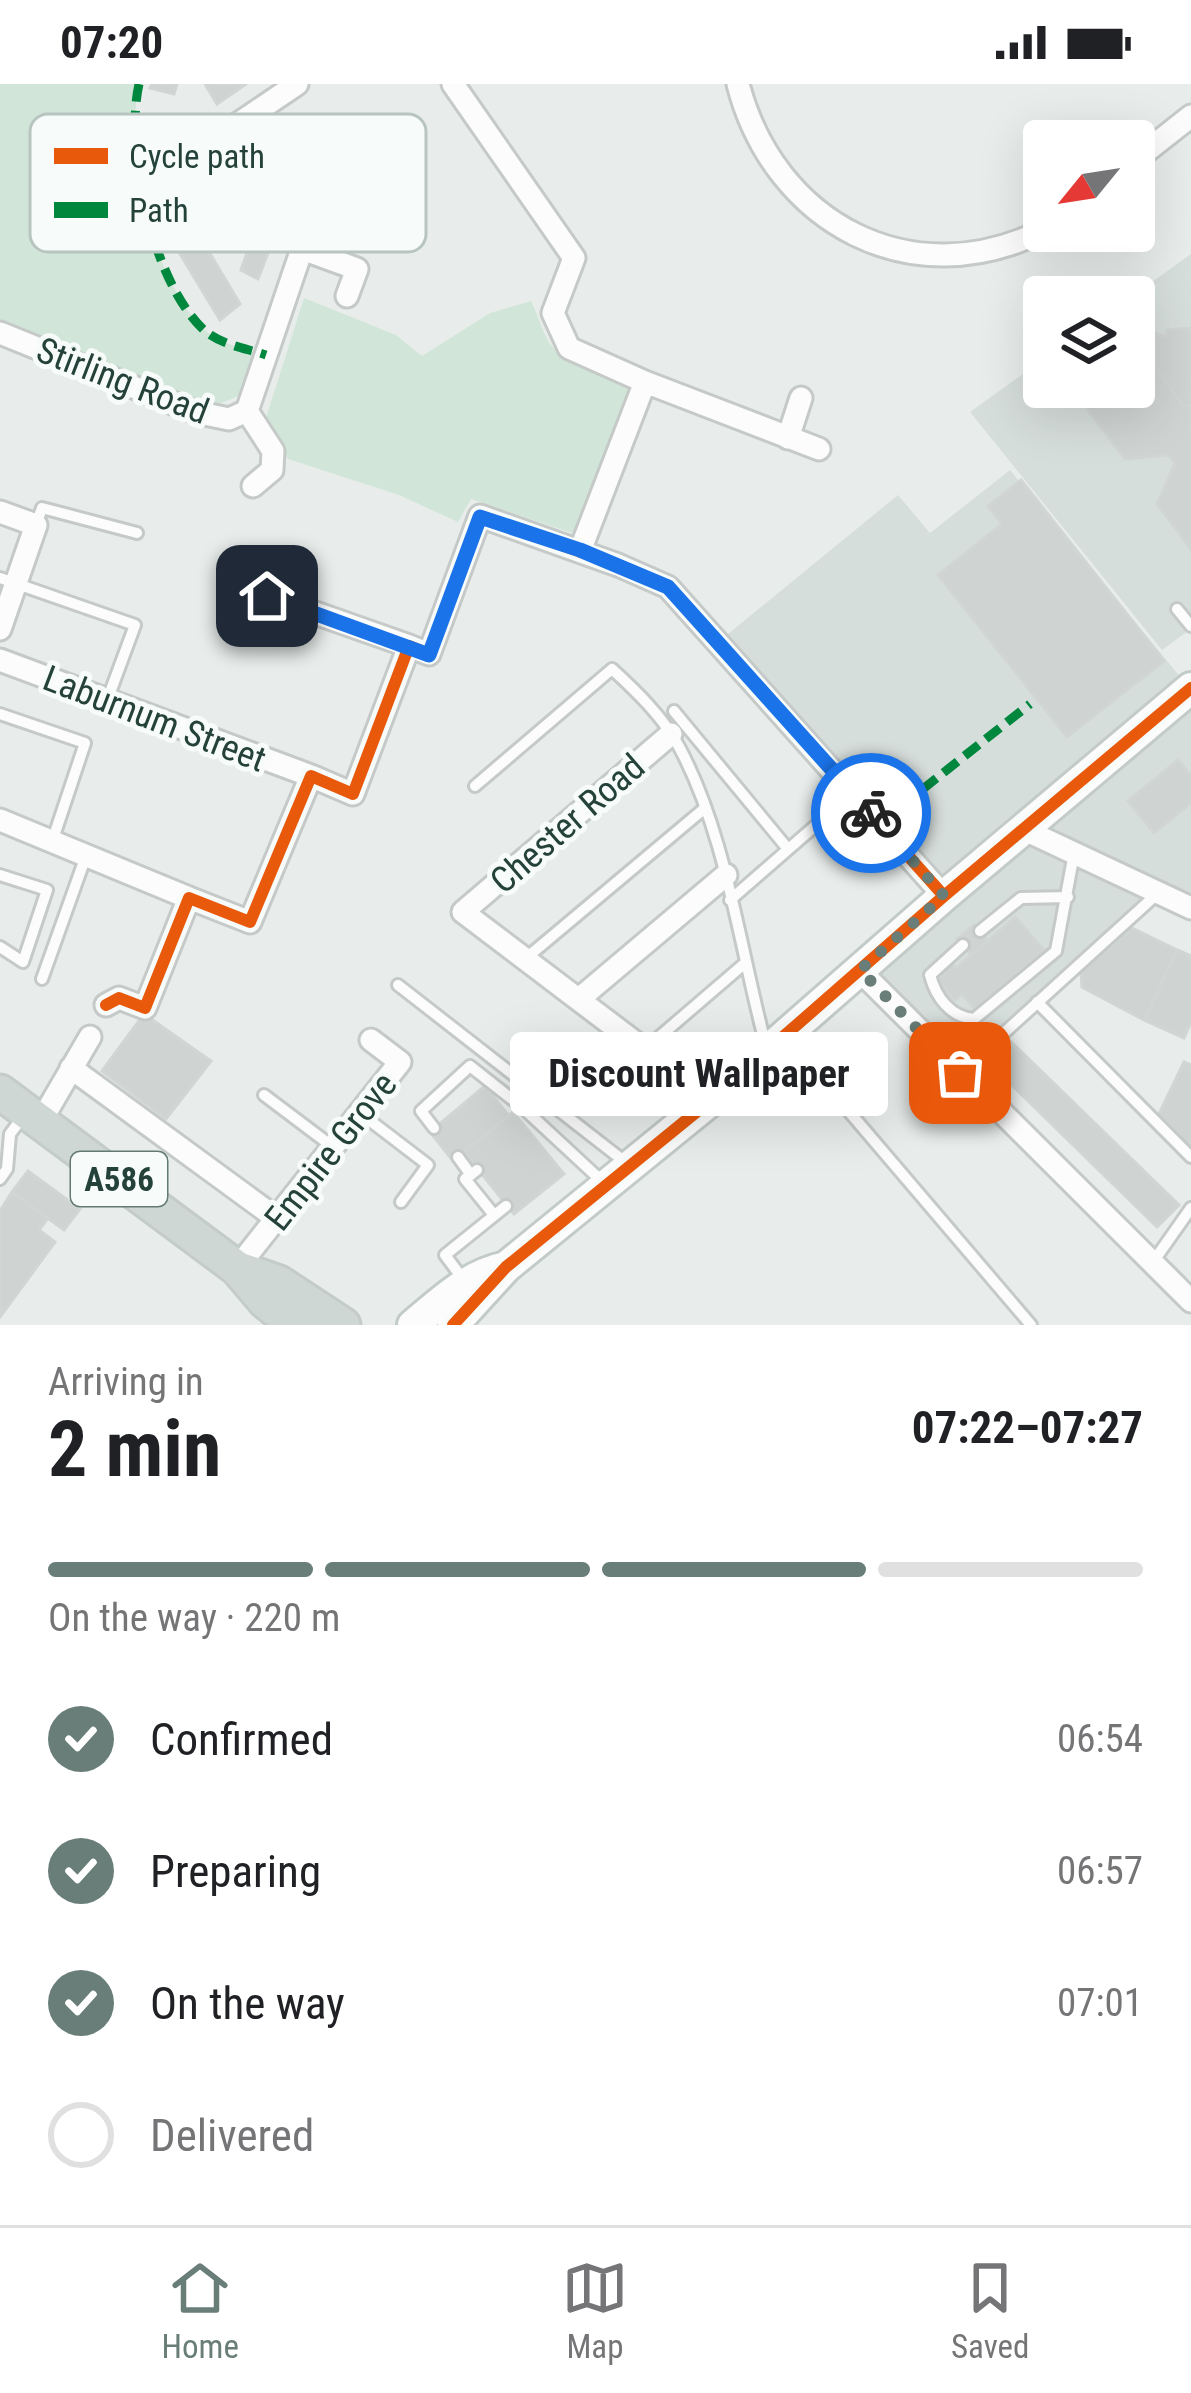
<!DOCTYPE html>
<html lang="en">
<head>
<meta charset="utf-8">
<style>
  body { margin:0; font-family:"Roboto Condensed",sans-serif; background:#f2f2f2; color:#202124; height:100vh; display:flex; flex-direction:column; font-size:45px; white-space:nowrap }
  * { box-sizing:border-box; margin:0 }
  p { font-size:39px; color:#757577 }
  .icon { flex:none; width:66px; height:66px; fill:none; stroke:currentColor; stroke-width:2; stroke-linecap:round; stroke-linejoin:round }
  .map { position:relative; height:1241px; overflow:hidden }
  .sheet { display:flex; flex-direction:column; background:#fff; flex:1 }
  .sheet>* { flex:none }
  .needle { width:78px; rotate:240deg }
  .controls { position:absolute; left:1023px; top:36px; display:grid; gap:24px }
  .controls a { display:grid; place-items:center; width:132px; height:132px; border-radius:12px; background:#fff; box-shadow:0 12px 48px #0002; font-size:60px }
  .pin { position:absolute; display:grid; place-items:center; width:102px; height:102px; color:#fff; margin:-51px; border-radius:24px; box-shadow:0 6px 18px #0006 }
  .courier { position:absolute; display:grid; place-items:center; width:120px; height:120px; margin:-60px; border:9px solid #1a73e8; border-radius:50%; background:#fff; color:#222; box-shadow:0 3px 15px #0007 }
  .bubble { position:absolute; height:84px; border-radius:12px; background:#fff; box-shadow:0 12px 48px #0002; font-size:39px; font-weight:700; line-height:84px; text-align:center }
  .head em { font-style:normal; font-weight:700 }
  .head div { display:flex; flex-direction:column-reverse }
  .head { display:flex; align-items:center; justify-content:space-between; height:204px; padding:0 48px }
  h1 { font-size:78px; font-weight:700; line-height:90px }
  .bar { display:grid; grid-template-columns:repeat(4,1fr); gap:18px 12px; align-content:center; height:144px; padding:0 48px }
  .bar i { height:15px; border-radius:9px; background:#e0e0e0 }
  .bar .selected { background:#697e78 }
  .bar p { grid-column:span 4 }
  ol { padding:0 48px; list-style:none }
  li { display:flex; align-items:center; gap:36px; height:132px }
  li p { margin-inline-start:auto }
  li .icon { padding:12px; border-radius:50%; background:#697e78; color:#fff; stroke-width:4 }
  li:last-child { color:#757577 }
  li i { width:66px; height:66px; border:6px solid #e0e0e0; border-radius:50% }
  .status { display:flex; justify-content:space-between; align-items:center; height:84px; padding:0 60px; background:#fff; direction:ltr }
  .status svg { height:33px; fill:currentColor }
  .menu { display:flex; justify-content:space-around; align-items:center; height:168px; border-top:3px solid #e0e0e0; background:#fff; font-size:33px; color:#757577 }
  .menu a { display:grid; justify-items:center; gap:6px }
  .menu .selected { color:#697e78 }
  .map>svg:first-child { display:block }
</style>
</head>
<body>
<div class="status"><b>07:20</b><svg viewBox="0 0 49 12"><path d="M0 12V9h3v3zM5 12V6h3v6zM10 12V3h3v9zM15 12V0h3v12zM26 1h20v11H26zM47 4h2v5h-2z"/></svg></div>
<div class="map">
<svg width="1191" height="1241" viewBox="0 0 1191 1241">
  <rect width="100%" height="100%" fill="#e8edeb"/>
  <path fill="#d6dedb" d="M 1191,170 L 1191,545 L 1162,566 L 970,328 L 1044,275 L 1044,303 L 1134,303 L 1131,213 Z
    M 1010,386 L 1191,606 L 1191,824 L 1158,809 L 960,989 L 859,886 L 950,811 L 723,554 L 898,411 L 930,449 Z"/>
  <path fill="#d1e6d8" d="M 0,0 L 139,0 C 124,67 153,199 205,246 C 219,259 238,263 256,268 L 239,312 L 208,324 L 0,242 Z
    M 304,214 L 396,251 L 422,272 L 490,229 L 531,217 C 538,230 543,251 551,261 C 569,283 605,292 630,304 L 575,450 L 471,415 L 458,438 L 399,411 L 288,375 L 265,337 Z"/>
  <path fill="#cfd4d2" stroke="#d1d6d4" stroke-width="3" d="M 152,0 L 177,0 L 174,10 L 150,4 Z
    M 205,0 L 246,0 L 217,20 Z
    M 214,49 L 278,143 L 258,195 L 241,186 L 254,149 L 196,61 Z
    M 147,51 L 173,51 L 185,128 L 240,220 L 220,236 L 165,145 L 154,105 Z
    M 1191,244 L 1191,321 L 1183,322 L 1150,275 L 1136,276 L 1149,247 L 1166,253 L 1168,246 Z
    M 1134,273 L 1150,275 L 1183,322 L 1191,321 L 1191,465 L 1157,420 L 1175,379 L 1168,371 L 1125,375 L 1085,322 L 1093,303 L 1134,303 Z
    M 1021,396 L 1164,577 L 1067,653 L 938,491 L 1002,440 L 988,422 Z
    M 1178,676 L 1191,692 L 1191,719 L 1154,749 L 1128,717 Z
    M 1015,833 L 1044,866 L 975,925 L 962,910 L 955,916 L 937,896 L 945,889 L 943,887 L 952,879 L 956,884 Z
    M 974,841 L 988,857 L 971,871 L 957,855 Z
    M 1132,844 L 1177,866 L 1144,936 L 1082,903 L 1081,888 Z
    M 1177,866 L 1191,872 L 1191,938 L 1184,954 L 1144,936 Z
    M 144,930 L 211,977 L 166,1035 L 102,987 Z
    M 1003,950 L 1179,1121 L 1157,1143 L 982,972 Z
    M 1184,978 L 1191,981 L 1191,1064 L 1158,1032 Z
    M 485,1002 L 509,1032 L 453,1077 L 430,1048 Z
    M 513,1028 L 564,1090 L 514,1130 L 464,1068 Z
    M 28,1087 L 80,1125 L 64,1146 L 12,1108 Z
    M 12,1108 L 48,1134 L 39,1146 L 55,1158 L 0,1233 L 0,1127 Z"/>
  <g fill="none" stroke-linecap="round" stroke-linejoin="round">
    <g stroke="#c5cac8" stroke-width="16">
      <path id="lane" d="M 36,441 L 42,424 L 137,449
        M 0,494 L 135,541 L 108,614
        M 1177,525 L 1191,542
        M 674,627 L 788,765
        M 0,630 L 85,659 L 52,758
        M 475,702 L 612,585 C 636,607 662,632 678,661 C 726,748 740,866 766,962
        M 0,791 L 47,806 L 23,878 L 0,863
        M 730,816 L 853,709
        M 980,847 L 1021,814 L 1068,813
        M 963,861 L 930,891 C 936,914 951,933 974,935 L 1056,867 L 1074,769
        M 525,875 L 705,724
        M 42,895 L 86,772
        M 398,901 L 629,1081
        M 1037,918 L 1191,1073
        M 788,956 L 1031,1241
        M 645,965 L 744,880
        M 962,987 L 1157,810
        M 264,1011 L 333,1063
        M 360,1029 L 428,1081 L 401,1118
        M 434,1044 L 421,1027 L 470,982 L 522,1023 L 605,1100
        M 458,1073 L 471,1091
        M 477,1086 L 465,1095 L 494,1131
        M 0,1095 L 7,1085 L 10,1050 L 25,1030
        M 1153,1178 L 1191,1124
        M 463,1195 L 445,1171 L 506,1122"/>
    </g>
    <g stroke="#c5cac8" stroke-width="27">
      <path id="street" d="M 453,0 L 574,174 L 553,229 L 569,264 L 645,298 L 580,467
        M 738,0 C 774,139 911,213 1044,146
        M 1134,77 L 1191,32
        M 302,165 L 357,185 L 347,212
        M 0,249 L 195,328 L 229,335 L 247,327
        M 645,298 L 819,365
        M 247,327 L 302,165 L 298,131 L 238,40 L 297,0
        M 247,327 L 273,367 L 272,386 L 253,402
        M 788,354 L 801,314
        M 0,428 L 36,441 L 0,545
        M 267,512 L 409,562
        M 0,576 L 311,692
        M 671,650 L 463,828 L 711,1016
        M 0,736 L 189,814
        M 1025,746 L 1191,824
        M 859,886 L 1191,1217
        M 579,915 L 726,791
        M 106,921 L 119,914 L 145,924 L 189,814 L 250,838 L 311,692 L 353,710 L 409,562 L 429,570 L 480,432 L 618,481 L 668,503 L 944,812
        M 71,984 L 276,1134
        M 41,1037 L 90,953
        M 237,1184 L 400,978 L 371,956"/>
    </g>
    <g stroke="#c3cbc8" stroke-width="36">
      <path id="secondary" d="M 413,1241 C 442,1217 468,1191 506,1183
        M 453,1241 L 506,1183 L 711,1016 L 944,812 L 1191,604"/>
    </g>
    <g stroke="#c3ccc9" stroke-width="39">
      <path id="primary" d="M 0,1008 L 237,1184 L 265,1217 L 295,1241
        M 239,1185 L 279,1199 L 343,1241"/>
    </g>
    <use href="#lane" stroke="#fcfcfc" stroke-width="10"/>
    <use href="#street" stroke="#fcfcfc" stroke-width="21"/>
    <use href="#secondary" stroke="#fcfcfc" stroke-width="30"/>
    <use href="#primary" stroke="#cfd7d5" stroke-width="33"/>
    <path stroke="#00873e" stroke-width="9" stroke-dasharray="18 9" stroke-linecap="butt" d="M 139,0 C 124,67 153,200 205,247 C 222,261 245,264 266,271
      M 880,739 L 1030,620"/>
    <g stroke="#f7fbf9" stroke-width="20">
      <path id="cycleway" d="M 106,921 L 119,914 L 145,924 L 189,814 L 250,838 L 311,692 L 353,710 L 409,562 L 429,570 L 480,432 L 618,481 L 668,503 L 944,812
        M 453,1241 L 506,1183 L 711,1016 L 944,812 L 1191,604"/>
    </g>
    <use href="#cycleway" stroke="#e8590c" stroke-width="12"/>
  </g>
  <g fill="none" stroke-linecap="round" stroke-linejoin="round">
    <path stroke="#697e78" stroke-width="12" stroke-dasharray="0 21.6" d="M 871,729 L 944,812 L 860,886 L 960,989"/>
    <path stroke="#1a73e8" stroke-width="15" d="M 267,512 L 429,571 L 480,433 L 580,466 L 668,503 L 871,729"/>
  </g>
  <g text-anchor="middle" stroke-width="10" stroke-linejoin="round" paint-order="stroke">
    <rect fill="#f7fbf9" stroke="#637a73" stroke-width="3" x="71" y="1068" width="96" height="54" rx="9"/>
    <g font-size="33" font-weight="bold" fill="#24423a">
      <text x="119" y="1107">A586</text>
    </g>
    <g font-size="36" fill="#24423a" stroke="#f7fbf9">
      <text transform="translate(123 296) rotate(21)" y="13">Stirling Road</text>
      <text transform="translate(155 634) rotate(21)" y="13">Laburnum Street</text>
      <text transform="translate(567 739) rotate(-41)" y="13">Chester Road</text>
      <text transform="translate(330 1067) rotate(-52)" y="13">Empire Grove</text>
    </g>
  </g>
  <rect x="30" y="30" width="396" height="138" rx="18" fill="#f7fbf9" stroke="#b8c4c0" stroke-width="3"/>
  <rect x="54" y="64" width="54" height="16" fill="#e8590c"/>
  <rect x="54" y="118" width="54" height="16" fill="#00873e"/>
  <g font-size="33" fill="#24423a">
    <text x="129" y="84">Cycle path</text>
    <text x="129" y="138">Path</text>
  </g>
</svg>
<div class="controls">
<a><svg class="needle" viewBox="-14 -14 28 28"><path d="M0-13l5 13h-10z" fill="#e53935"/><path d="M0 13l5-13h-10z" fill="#757577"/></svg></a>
<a><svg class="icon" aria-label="layers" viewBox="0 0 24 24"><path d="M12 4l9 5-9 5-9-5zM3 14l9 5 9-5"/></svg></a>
</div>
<div class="pin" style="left:960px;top:989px;background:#ea580c"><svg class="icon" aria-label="bag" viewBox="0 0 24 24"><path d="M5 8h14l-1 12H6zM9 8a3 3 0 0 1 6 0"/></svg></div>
<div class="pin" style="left:267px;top:512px;background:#1f2937"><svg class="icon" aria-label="home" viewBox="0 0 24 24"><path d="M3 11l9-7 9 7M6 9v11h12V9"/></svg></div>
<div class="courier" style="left:871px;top:729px"><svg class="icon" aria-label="bike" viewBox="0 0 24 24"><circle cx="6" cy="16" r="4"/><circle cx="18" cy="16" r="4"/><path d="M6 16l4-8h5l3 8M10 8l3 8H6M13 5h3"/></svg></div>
<div class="bubble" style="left:510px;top:948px;width:378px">Discount Wallpaper</div>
</div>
<section class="sheet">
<div class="head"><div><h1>2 min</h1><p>Arriving in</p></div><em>07:22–07:27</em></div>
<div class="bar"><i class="selected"></i><i class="selected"></i><i class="selected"></i><i></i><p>On the way · 220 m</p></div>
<ol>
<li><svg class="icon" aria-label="check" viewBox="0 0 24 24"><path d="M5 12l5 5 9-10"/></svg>Confirmed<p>06:54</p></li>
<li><svg class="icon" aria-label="check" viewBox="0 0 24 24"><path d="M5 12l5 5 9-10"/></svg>Preparing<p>06:57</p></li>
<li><svg class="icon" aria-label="check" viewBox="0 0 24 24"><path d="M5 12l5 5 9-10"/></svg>On the way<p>07:01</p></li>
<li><i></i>Delivered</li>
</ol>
</section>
<nav class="menu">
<a class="selected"><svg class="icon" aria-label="home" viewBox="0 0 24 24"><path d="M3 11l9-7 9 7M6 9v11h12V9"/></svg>Home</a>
<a><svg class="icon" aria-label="map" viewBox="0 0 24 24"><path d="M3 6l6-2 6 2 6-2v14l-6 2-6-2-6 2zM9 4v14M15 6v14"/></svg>Map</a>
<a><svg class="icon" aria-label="saved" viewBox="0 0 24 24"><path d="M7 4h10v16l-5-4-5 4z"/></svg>Saved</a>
</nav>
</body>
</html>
